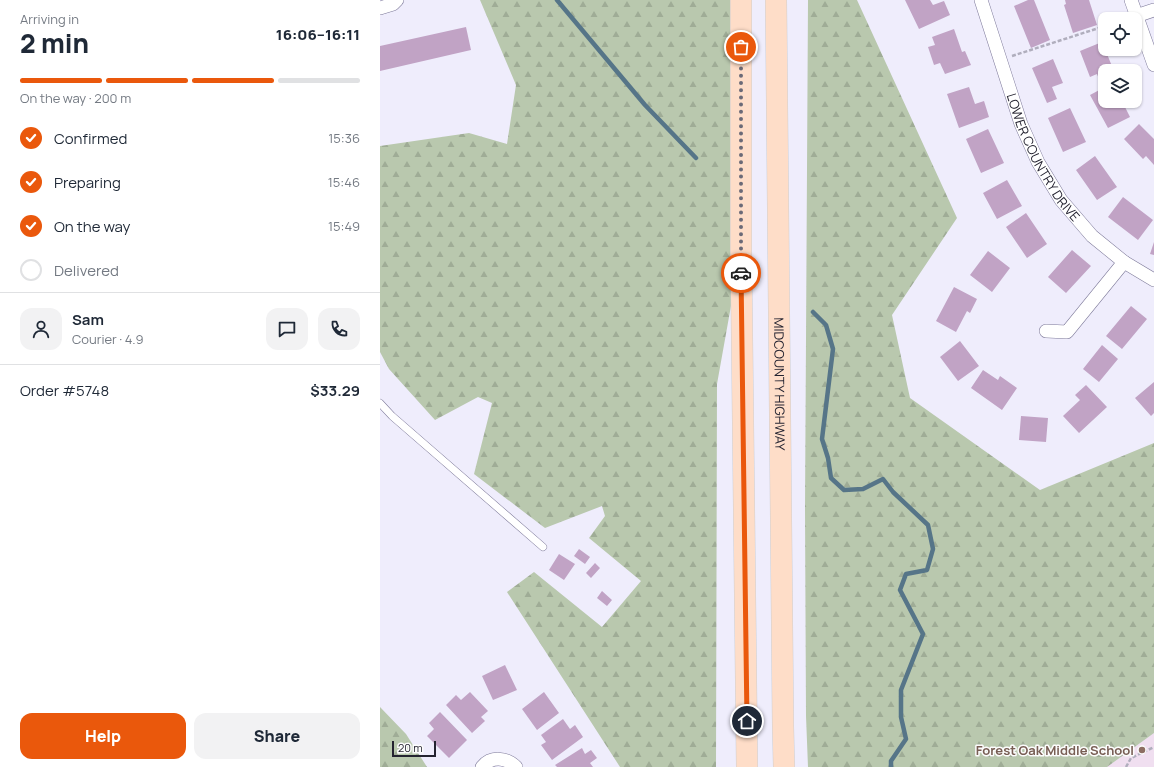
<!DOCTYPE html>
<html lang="en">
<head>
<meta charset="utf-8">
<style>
  body { margin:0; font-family:Manrope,sans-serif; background:#f2f2f3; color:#1f2937; height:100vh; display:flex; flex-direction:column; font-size:15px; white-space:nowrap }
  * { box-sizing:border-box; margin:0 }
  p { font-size:13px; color:#747a83 }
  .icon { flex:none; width:22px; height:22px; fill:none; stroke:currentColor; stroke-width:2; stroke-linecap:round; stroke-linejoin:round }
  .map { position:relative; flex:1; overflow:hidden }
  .side { display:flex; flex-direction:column; background:#fff; width:380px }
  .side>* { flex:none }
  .buttons { position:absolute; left:718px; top:12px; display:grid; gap:8px }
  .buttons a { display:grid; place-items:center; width:44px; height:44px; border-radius:8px; background:#fff; box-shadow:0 1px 3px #0004; font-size:20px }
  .scale { position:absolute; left:12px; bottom:10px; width:44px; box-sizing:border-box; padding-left:4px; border:2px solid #242330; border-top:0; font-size:11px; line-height:14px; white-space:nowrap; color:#242330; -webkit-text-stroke:3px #fcfcfc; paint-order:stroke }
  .pin { position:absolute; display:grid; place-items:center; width:34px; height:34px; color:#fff; margin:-17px; border:2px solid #fff; border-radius:50%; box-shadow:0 1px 4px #0007 }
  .courier { position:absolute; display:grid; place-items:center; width:40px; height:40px; margin:-20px; border:3px solid #ea580c; border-radius:50%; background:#fff; color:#222; box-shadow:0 1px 5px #0007 }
  .summary em { font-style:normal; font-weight:800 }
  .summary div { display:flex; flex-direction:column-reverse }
  .summary { display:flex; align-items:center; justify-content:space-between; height:68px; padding:0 20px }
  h1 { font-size:26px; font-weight:800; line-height:30px }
  .bar { display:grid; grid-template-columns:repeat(4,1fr); gap:6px 4px; align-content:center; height:48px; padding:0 20px }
  .bar i { height:5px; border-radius:3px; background:#e0e1e3 }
  .bar .current { background:#ea580c }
  .bar p { grid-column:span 4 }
  .line { display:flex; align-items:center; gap:10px; padding:0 20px; border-top:1px solid #e0e1e3 }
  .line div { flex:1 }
  .round { display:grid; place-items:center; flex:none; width:42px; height:42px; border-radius:12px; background:#f2f2f3 }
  ol { padding:0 20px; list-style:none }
  li { display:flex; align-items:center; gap:12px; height:44px }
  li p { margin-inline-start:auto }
  li .icon { padding:4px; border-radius:50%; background:#ea580c; color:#fff; stroke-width:4 }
  li:last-child { color:#747a83 }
  li i { width:22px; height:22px; border:2px solid #e0e1e3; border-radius:50% }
  .primary-button { display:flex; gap:8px; margin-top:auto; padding:8px 20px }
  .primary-button a { flex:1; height:46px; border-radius:12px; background:#ea580c; color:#fff; font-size:16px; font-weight:800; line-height:46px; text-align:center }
  .primary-button a+a { background:#f2f2f3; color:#1f2937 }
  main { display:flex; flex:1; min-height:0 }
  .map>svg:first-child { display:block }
</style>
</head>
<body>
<main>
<section class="side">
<div class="summary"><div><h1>2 min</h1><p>Arriving in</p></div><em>16:06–16:11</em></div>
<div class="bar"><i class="current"></i><i class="current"></i><i class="current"></i><i></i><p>On the way · 200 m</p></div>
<ol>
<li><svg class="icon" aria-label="check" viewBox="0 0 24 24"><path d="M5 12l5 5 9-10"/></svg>Confirmed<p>15:36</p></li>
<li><svg class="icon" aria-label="check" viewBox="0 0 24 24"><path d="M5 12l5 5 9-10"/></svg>Preparing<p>15:46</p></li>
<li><svg class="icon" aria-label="check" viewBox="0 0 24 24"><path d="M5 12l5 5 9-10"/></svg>On the way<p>15:49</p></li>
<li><i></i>Delivered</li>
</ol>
<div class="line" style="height:72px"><a class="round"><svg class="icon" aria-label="person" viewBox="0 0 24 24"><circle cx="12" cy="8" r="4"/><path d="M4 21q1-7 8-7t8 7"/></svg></a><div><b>Sam</b><p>Courier · 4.9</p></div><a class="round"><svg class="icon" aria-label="chat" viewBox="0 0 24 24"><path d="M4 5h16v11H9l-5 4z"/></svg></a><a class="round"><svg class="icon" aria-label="phone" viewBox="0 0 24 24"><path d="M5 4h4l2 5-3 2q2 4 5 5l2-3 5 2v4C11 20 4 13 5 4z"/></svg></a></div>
<div class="line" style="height:52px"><div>Order #5748</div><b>$33.29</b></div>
<div class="primary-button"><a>Help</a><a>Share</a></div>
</section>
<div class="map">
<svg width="774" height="767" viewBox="0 0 774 767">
  <defs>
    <pattern id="forest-firs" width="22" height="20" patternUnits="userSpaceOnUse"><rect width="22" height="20" fill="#b9c8ae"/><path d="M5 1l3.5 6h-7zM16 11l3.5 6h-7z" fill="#9fac96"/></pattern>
  </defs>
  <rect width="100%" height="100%" fill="#efedfc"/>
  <path fill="#f0dff0" d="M 774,733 L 774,767 L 727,767 Z"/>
  <path fill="url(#forest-firs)" d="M 100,0 L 361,0 L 361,250 L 337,384 L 336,767 L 240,767 L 127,592 L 154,572 L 222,627 L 261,581 L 209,538 L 225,516 L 222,506 L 165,528 L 94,474 L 112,403 L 98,397 L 55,420 L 9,369 L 0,352 L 0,146 L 89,133 L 127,144 L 136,85 Z
    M 428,0 L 477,0 L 577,218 L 512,315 L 530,398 L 660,490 L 774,443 L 774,733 L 727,767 L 428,767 L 426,716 L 425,509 Z
    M 0,707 L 26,734 L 47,767 L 0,767 Z"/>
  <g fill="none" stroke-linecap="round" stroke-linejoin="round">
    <path stroke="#567588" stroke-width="4.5" d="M 177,0 L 265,105 L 316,158
      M 433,312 L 446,325 L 453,349 L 442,439 L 448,458 L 451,478 L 464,490 L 483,489 L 503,479 L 513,492 L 548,525 L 553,549 L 547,570 L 526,574 L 520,590 L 543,634 L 521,690 L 521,717 L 526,739 L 511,761 L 511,767"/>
  </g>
  <path fill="#c1a3c5" d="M 525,0 L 550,0 L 553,5 L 564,1 L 570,15 L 539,29 Z
    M 648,0 L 654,0 L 670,40 L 651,48 L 634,6 Z
    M 685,0 L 709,0 L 717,25 L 693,33 L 684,5 L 686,4 Z
    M 86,27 L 91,50 L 0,71 L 0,46 Z
    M 574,29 L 582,52 L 585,51 L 591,65 L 565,74 L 560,63 L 554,65 L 548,47 L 555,45 L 552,37 Z
    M 722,42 L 734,71 L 725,71 L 725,76 L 719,79 L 717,74 L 710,77 L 700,51 Z
    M 673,59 L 683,83 L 672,87 L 677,99 L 667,103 L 652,68 Z
    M 589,87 L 595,104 L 604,101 L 609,117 L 579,128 L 567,94 Z
    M 725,87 L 725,101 L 742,101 L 750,117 L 728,128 L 710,95 Z
    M 690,108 L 706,142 L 683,152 L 668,118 Z
    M 759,124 L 774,139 L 774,165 L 766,156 L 763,159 L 744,139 Z
    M 608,129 L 624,163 L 601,173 L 586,139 Z
    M 715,156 L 737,187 L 717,200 L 696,170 Z
    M 627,180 L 642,206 L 617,219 L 603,193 Z
    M 743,197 L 773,220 L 758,240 L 728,217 Z
    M 646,213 L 667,244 L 647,258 L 626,227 Z
    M 774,242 L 774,255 L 770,254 Z
    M 692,250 L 711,266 L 686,293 L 668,277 Z
    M 608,251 L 630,268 L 612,292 L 590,275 Z
    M 574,287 L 597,299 L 590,313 L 587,311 L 576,332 L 556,321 Z
    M 751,306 L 767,319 L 742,349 L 726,336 Z
    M 580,341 L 599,366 L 578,381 L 560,357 Z
    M 722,345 L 738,359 L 719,382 L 703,369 Z
    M 603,370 L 618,380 L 620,376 L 637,388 L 622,410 L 591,388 Z
    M 774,382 L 774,413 L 771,416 L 755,398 Z
    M 706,385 L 727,407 L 699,433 L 683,416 L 700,400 L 695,395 Z
    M 641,416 L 668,418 L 666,442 L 639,440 Z
    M 199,549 L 210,557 L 205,564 L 194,556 Z
    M 179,554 L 195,564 L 184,580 L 169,570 Z
    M 215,563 L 220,568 L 211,578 L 206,573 Z
    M 222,591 L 232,600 L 227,606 L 217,598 Z
    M 125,665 L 137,690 L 113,700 L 102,676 Z
    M 90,692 L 108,711 L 101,717 L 105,721 L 92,733 L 66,705 L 76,695 L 81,700 Z
    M 164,692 L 179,713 L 157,730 L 142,709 Z
    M 60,712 L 87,740 L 69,758 L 47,736 L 54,729 L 49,723 Z
    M 183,719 L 190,729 L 195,725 L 203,737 L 172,760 L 161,745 L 166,742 L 161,735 Z
    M 202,748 L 205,754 L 211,750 L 217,758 L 210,763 L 213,767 L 177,767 L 175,765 Z"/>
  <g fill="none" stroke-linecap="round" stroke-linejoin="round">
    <g stroke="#7e7a9a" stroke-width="8">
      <path id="service" d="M 0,403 L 12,416 L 163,547"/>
    </g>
    <g stroke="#7e7a9a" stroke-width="14">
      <g id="minor">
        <path id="s1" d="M 601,0 L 641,124 L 658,162 L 681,200 L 712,236 L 744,262 L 774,280"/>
        <path d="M 751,0 L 774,65"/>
        <path d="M 0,8 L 13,4 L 17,0"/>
        <path d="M 756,16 L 774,10"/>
        <path d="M 666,331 L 687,332 L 744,262"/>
        <path d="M 102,767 C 111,756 126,757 136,767"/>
      </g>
    </g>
    <g stroke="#cfcfd1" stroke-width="22">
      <g id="primary">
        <path d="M 361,0 L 361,250 L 367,767"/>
        <path id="s2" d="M 396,0 L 403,726 L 404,767"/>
      </g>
    </g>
    <path stroke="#b0aebd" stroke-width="2.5" stroke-dasharray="4 2" stroke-linecap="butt" d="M 632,56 L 725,26
      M 746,767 L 751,758 L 774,747"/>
    <use href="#service" stroke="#fff" stroke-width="7"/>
    <use href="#minor" stroke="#fff" stroke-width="13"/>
    <use href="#primary" stroke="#feddc8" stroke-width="21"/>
  </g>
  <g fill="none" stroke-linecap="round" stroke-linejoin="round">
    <path stroke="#6b6a77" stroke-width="4" stroke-dasharray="0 7.2" d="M 361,47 L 361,273"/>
    <path stroke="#ea580c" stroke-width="5" d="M 361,273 L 367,721"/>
  </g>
  <circle fill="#8d6e63" stroke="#fcfcfc" stroke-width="1.5" cx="762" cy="750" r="4"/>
  <g text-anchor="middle" stroke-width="3" stroke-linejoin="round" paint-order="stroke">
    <g font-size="13" fill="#242330" stroke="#fcfcfc">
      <text dy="5" stroke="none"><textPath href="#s1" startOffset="170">LOWER COUNTRY DRIVE</textPath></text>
      <text dy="5" stroke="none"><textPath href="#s2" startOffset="384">MIDCOUNTY HIGHWAY</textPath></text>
    </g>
    <g font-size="13" font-weight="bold" fill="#785e54" stroke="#fcfcfc" text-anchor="end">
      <text x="754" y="755">Forest Oak Middle School</text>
    </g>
  </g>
</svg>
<div class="buttons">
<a><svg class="icon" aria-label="locate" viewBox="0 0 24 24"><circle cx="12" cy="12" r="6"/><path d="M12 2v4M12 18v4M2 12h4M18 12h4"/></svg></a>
<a><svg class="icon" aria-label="layers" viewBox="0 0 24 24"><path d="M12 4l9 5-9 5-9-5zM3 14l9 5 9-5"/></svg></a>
</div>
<div class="scale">20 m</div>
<div class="pin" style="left:361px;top:47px;background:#ea580c"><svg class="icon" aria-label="bag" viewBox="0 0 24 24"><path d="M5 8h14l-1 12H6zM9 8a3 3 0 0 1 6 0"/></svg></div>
<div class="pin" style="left:367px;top:721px;background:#1f2937"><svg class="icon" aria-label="home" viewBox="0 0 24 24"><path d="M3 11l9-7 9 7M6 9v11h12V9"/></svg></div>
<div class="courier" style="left:361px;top:273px"><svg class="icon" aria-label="car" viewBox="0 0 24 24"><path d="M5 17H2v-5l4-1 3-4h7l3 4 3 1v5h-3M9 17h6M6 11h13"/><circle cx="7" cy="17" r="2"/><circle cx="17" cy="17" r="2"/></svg></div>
</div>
</main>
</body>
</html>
